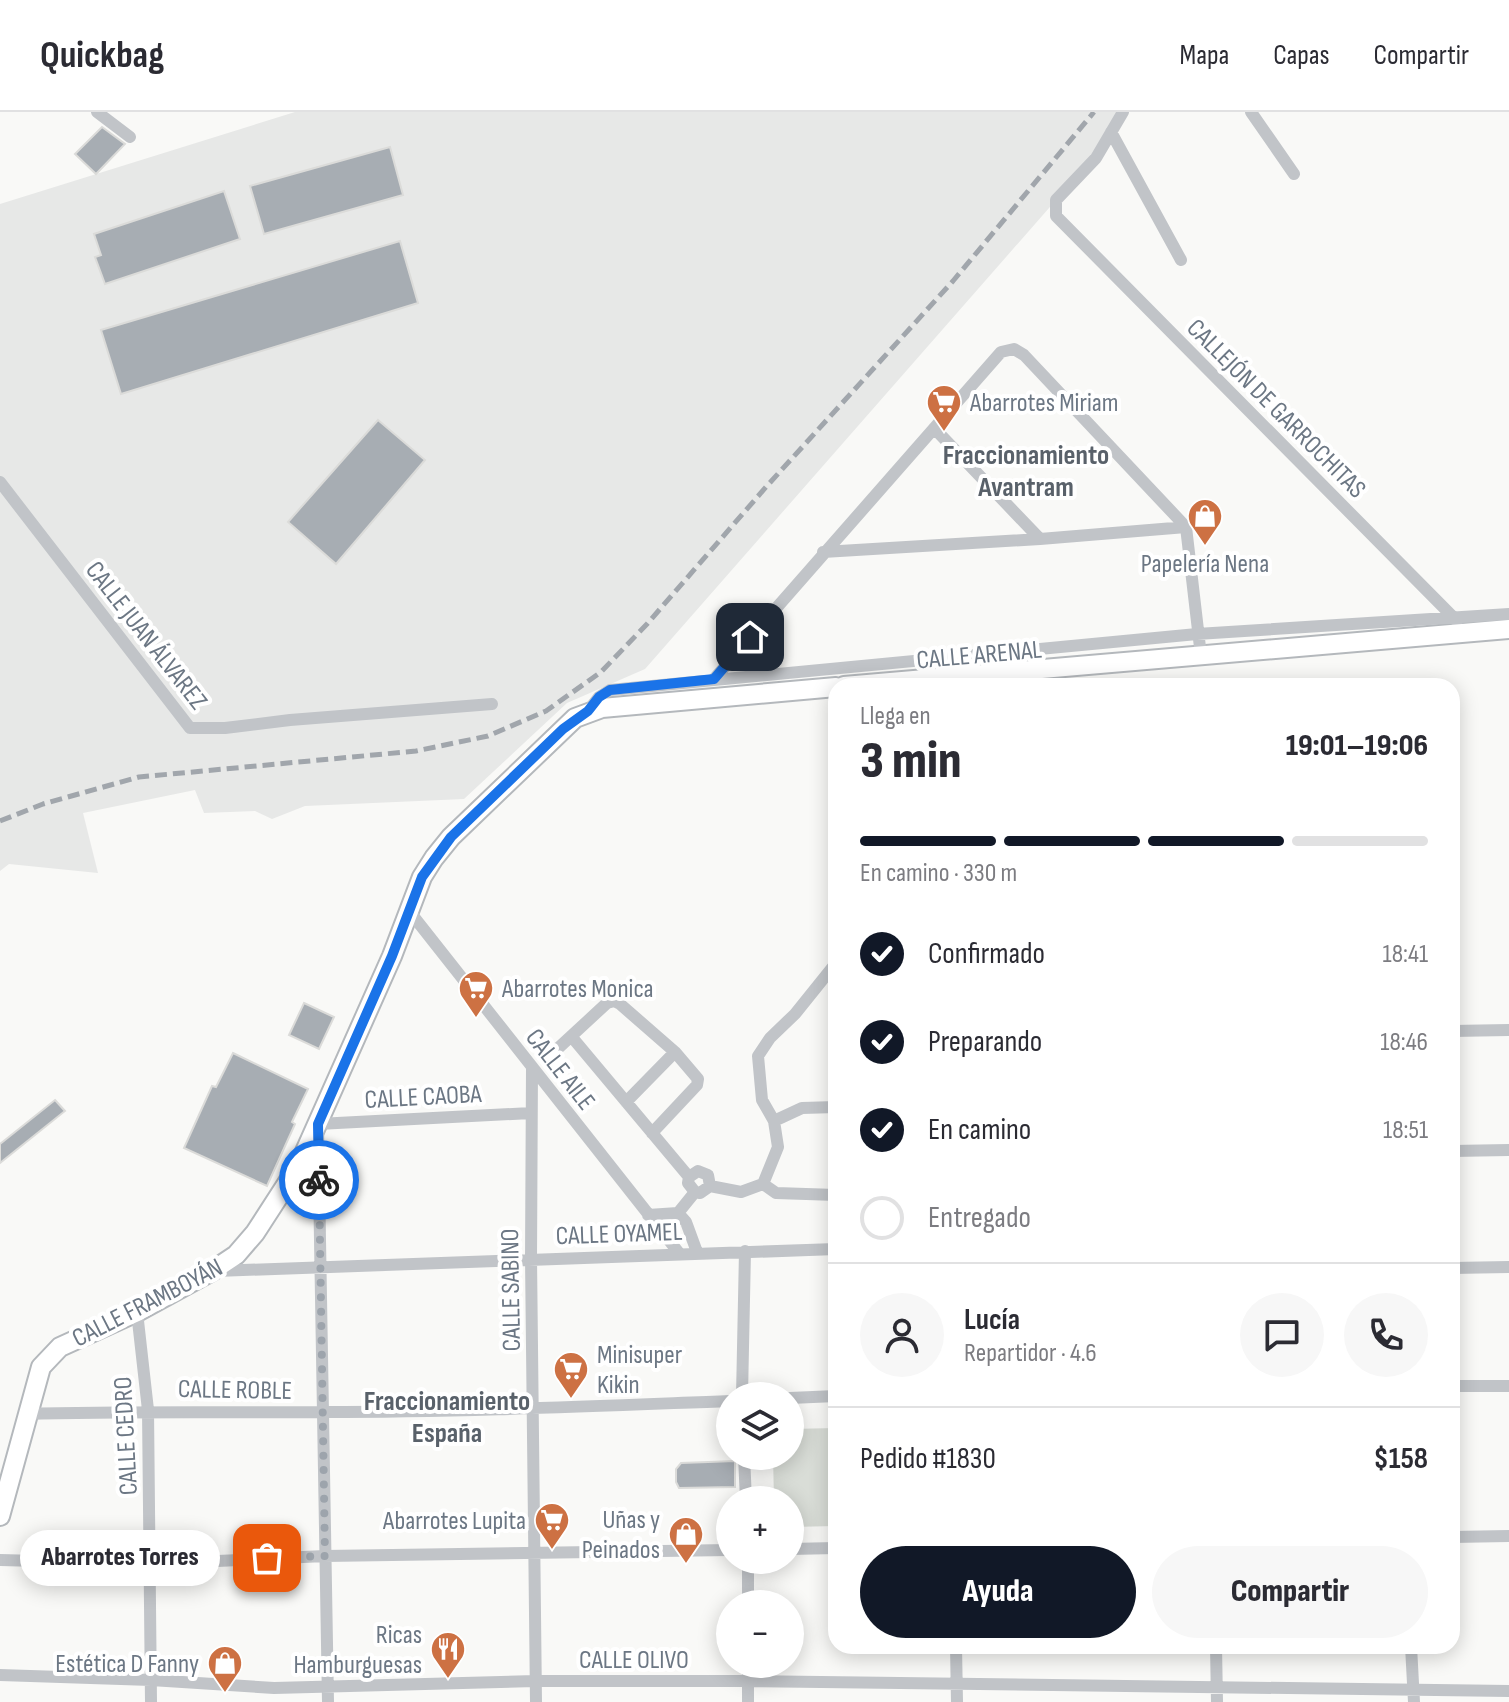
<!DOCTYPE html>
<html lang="es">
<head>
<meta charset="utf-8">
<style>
  body { margin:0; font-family:"Sofia Sans Condensed",sans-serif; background:#f7f7f7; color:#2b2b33; height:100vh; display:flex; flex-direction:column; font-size:30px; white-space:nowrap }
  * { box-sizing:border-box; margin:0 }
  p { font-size:26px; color:#7c7c81 }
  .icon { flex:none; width:44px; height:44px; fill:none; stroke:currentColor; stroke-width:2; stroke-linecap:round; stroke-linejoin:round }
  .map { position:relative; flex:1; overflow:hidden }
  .details { position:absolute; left:828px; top:566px; width:632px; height:976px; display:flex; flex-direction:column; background:#fff; border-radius:24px; box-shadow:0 4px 20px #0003 }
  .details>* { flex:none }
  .tools { position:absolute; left:716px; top:1270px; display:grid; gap:16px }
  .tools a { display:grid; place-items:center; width:88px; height:88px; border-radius:50%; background:#fff; box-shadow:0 4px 20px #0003; font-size:40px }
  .pin { position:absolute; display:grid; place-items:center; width:68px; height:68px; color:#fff; margin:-34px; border-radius:16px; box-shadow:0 4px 12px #0006 }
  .courier { position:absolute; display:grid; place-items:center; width:80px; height:80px; margin:-40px; border:6px solid #1a73e8; border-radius:50%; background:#fff; color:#222; box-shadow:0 2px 10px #0007 }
  .bubble { position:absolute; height:56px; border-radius:28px; background:#fff; box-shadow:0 4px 20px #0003; font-size:26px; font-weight:800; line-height:56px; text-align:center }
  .summary em { font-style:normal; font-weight:800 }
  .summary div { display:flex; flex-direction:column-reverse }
  .summary { display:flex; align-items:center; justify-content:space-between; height:136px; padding:0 32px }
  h1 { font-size:52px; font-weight:800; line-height:60px }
  .bar { display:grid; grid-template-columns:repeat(4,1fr); gap:12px 8px; align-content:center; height:96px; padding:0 32px }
  .bar i { height:10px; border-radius:6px; background:#e1e1e2 }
  .bar .on { background:#111827 }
  .bar p { grid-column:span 4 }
  .line { display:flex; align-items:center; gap:20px; padding:0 32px; border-top:2px solid #e1e1e2 }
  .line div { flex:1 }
  .round { display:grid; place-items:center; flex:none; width:84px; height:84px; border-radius:42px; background:#f7f7f7 }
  ol { padding:0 32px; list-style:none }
  li { display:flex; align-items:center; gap:24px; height:88px }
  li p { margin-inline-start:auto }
  li .icon { padding:8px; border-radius:50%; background:#111827; color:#fff; stroke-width:4 }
  li:last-child { color:#7c7c81 }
  li i { width:44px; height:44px; border:4px solid #e1e1e2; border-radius:50% }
  .button { display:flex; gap:16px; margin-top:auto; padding:16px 32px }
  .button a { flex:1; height:92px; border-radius:48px; background:#111827; color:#fff; font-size:32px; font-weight:800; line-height:92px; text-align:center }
  .button a+a { background:#f7f7f7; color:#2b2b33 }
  header { display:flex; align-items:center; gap:48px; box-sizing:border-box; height:112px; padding:0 40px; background:#fff; border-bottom:2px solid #e1e1e2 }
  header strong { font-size:38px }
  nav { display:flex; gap:44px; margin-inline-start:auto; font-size:28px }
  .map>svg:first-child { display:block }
</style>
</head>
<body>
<header>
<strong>Quickbag</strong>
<nav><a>Mapa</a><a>Capas</a><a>Compartir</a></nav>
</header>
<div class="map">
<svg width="1509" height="1590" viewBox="0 0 1509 1590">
  <rect width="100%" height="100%" fill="#f9f9f7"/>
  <path fill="#e7e8e7" d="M 295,0 L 1129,0 L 1049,96 L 645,557 L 567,591 L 464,687 L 305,694 L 272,707 L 255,699 L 204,701 L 195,678 L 83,701 L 98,761 L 9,752 L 0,759 L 0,92 Z"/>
  <path fill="#d9ddd7" d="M 836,1316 L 836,1414 L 790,1415 L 790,1388 L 774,1388 L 773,1344 L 790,1344 L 790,1317 Z"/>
  <path fill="#a7adb3" stroke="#dbdbd9" stroke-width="2" d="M 102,15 L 125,32 L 96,62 L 75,42 Z
    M 390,35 L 403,83 L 264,122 L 250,74 Z
    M 224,79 L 240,127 L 105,172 L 95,145 L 101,143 L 94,122 Z
    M 400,129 L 418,191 L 121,282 L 101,218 Z
    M 378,308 L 425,348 L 336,452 L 288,410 Z
    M 304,891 L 334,905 L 319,937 L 289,923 Z
    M 233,941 L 308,977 L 292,1010 L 295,1012 L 267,1074 L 184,1036 L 212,974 L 216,975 Z
    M 55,988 L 65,999 L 0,1051 L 0,1032 Z
    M 735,1349 L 735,1375 L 679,1376 L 676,1370 L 676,1357 L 681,1351 Z"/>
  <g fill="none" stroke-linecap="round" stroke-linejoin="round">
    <g stroke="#b4b8bc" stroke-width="22">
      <path id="secondary" d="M 844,574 L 1509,517
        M 0,1404 L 41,1255 L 60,1235 L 137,1200 L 212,1159 L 236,1143 L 255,1121 L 299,1053 L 392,844 L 422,765 L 434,746 L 451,725 L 575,606 L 602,596 L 836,575"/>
    </g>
    <path stroke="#c1c4c8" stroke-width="12" d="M 97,0 L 130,25
      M 1123,0 L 1096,46 L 1056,88 L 1056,104 L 1457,509
      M 1251,0 L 1294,62
      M 1111,20 L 1181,148
      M 934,316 L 1040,427
      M 0,370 L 190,616 L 225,616 L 290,608 L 492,592
      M 823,440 L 1040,427 L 1186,415
      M 714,567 L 1001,240 L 1014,237 L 1024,243 L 1186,415 L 1201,544
      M 588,599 L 599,585 L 610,578 L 1197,522 L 1509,502
      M 410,800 L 679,1141
      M 1452,919 L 1509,918
      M 571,924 L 689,1065
      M 554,940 L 607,891 L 614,889 L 620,892 L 675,940 L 698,967 L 697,973 L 652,1021
      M 532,956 L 531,1146 L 536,1590
      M 626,990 L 675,940
      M 774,1009 L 802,996 L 836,995
      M 1452,1039 L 1509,1038
      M 763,1072 L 776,1081 L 836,1083
      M 710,1074 L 741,1080 L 763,1072 L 778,1035 L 774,1009 L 762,988 L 758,944 L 770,926 L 795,902 L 836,851
      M 678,1101 L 695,1080 L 700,1081 L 710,1074 L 708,1063 L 698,1059 L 689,1065 L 688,1071 L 695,1080
      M 648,1103 L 678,1101 L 686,1110 L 697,1140
      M 1452,1156 L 1509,1155
      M 216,1159 L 836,1137
      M 137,1200 L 148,1298 L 151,1590
      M 1452,1274 L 1509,1274
      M 742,1284 L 745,1139
      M 790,1286 L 836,1284
      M 26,1302 C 126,1299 224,1301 324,1300 C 459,1300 595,1294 730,1289
      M 744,1344 L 746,1388
      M 1452,1425 L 1509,1424
      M 790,1437 L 836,1436
      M 0,1448 L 151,1452 L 325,1444 L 730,1438
      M 748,1492 L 748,1448
      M 956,1534 L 957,1590
      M 1216,1534 L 1217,1590
      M 1411,1534 L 1414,1590
      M 0,1563 L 151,1568 L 274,1576 L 535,1569 L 748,1569 L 1509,1579
      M 328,1590 L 318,1012 L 531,1001
      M 748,1590 L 748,1552"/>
    <use href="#secondary" stroke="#fff" stroke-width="18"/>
    <path stroke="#a1a6ac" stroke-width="5" stroke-dasharray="12 6" stroke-linecap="butt" d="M 0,709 L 43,692 L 139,665 L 416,639 L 488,624 L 546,599 L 601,560 L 647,512 L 766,375 L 953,169 L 1094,0"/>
  </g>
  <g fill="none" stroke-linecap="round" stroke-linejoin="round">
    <path stroke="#9da4ac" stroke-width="8" stroke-dasharray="0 14.4" d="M 267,1446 L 325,1444 L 319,1068"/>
    <path stroke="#1a73e8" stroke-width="10" d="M 319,1068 L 318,1012 L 392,844 L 422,765 L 451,725 L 563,617 L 588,599 L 599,585 L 610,578 L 714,567 L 750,525"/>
  </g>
  <defs>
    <g id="supermarket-pin" transform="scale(1.8)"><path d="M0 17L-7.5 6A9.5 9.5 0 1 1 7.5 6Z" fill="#cd7143" stroke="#fff"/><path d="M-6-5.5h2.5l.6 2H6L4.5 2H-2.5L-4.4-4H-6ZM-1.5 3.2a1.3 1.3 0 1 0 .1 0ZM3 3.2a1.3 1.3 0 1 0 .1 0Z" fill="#fff"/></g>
    <g id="shop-pin" transform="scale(1.8)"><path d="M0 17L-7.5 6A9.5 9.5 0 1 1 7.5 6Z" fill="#cd7143" stroke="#fff"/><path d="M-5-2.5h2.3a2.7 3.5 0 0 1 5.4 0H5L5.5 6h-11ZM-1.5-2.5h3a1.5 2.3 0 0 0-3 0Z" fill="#fff"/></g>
    <g id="restaurant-pin" transform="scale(1.8)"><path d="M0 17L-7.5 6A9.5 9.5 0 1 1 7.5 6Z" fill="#cd7143" stroke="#fff"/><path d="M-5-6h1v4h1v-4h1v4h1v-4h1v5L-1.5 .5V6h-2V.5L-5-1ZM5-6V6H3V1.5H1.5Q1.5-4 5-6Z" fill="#fff"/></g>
  </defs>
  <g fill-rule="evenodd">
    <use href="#supermarket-pin" x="944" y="290"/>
    <use href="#shop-pin" x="1205" y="404"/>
    <use href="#supermarket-pin" x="476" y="876"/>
    <use href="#supermarket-pin" x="571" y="1257"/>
    <use href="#supermarket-pin" x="552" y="1408"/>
    <use href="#shop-pin" x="686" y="1422"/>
    <use href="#restaurant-pin" x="448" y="1537"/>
    <use href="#shop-pin" x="225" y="1551"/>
  </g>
  <g text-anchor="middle" stroke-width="8" stroke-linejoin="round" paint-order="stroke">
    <g font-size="26" fill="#6c7784" stroke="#fff" text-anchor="end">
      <text x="970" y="299" text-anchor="start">Abarrotes Miriam</text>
      <text x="1205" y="460" text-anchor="middle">Papelería Nena</text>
      <text x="502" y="885" text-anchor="start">Abarrotes Monica</text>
      <text x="597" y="1251" text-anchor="start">Minisuper<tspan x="597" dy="30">Kikin</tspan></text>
      <text x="660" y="1416">Uñas y<tspan x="660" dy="30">Peinados</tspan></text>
      <text x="526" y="1417">Abarrotes Lupita</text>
      <text x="422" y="1531">Ricas<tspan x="422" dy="30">Hamburguesas</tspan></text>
      <text x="199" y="1560">Estética D Fanny</text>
    </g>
    <g font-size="26" fill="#6c7784" stroke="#fff">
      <text transform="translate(1277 296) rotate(45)" y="9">CALLEJÓN DE GARROCHITAS</text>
      <text transform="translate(147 523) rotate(52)" y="9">CALLE JUAN ÁLVAREZ</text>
      <text transform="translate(979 542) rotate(-5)" y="9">CALLE ARENAL</text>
      <text transform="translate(561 957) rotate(52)" y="9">CALLE AILE</text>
      <text transform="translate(423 984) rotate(-3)" y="9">CALLE CAOBA</text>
      <text transform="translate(619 1121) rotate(-2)" y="9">CALLE OYAMEL</text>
      <text transform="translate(510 1178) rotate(-91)" y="9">CALLE SABINO</text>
      <text transform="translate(147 1190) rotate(-27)" y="9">CALLE FRAMBOYÁN</text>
      <text transform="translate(235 1277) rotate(1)" y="9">CALLE ROBLE</text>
      <text transform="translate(125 1324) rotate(-93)" y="9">CALLE CEDRO</text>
      <text x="634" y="1556">CALLE OLIVO</text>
    </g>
    <g font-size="28" font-weight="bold" fill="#59616a" stroke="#fff">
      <text x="1026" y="352">Fraccionamiento<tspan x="1026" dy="32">Avantram</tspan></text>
      <text x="447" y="1298">Fraccionamiento<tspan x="447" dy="32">España</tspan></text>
    </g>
  </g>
</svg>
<div class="tools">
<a><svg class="icon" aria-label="layers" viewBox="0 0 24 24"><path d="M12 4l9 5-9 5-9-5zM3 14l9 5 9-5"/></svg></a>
<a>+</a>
<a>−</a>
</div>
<div class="pin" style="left:267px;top:1446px;background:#ea580c"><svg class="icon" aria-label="bag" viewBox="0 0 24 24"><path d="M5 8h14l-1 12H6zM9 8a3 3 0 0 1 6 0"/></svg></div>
<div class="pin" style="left:750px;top:525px;background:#1f2937"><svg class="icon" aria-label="home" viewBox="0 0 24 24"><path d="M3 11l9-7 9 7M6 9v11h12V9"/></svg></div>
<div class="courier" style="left:319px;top:1068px"><svg class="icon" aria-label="bike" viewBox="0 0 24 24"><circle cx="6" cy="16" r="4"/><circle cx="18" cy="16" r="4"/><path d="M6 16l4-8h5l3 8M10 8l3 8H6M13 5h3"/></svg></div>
<div class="bubble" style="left:20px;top:1418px;width:200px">Abarrotes Torres</div>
<section class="details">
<div class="summary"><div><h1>3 min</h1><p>Llega en</p></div><em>19:01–19:06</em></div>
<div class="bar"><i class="on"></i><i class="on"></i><i class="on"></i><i></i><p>En camino · 330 m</p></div>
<ol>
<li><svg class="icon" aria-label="check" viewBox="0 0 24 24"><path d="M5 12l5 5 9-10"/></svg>Confirmado<p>18:41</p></li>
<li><svg class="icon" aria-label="check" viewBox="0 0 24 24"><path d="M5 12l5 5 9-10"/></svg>Preparando<p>18:46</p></li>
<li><svg class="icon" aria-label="check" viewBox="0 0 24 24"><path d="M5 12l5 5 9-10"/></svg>En camino<p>18:51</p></li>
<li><i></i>Entregado</li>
</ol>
<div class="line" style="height:144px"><a class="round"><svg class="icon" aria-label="person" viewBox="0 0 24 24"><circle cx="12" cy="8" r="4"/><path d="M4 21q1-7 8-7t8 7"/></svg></a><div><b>Lucía</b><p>Repartidor · 4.6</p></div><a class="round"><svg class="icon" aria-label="chat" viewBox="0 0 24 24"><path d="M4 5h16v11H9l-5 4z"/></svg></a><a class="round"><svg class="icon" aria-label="phone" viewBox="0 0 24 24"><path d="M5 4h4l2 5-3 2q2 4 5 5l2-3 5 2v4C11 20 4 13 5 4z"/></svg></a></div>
<div class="line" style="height:104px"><div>Pedido #1830</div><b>$158</b></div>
<div class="button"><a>Ayuda</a><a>Compartir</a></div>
</section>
</div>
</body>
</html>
